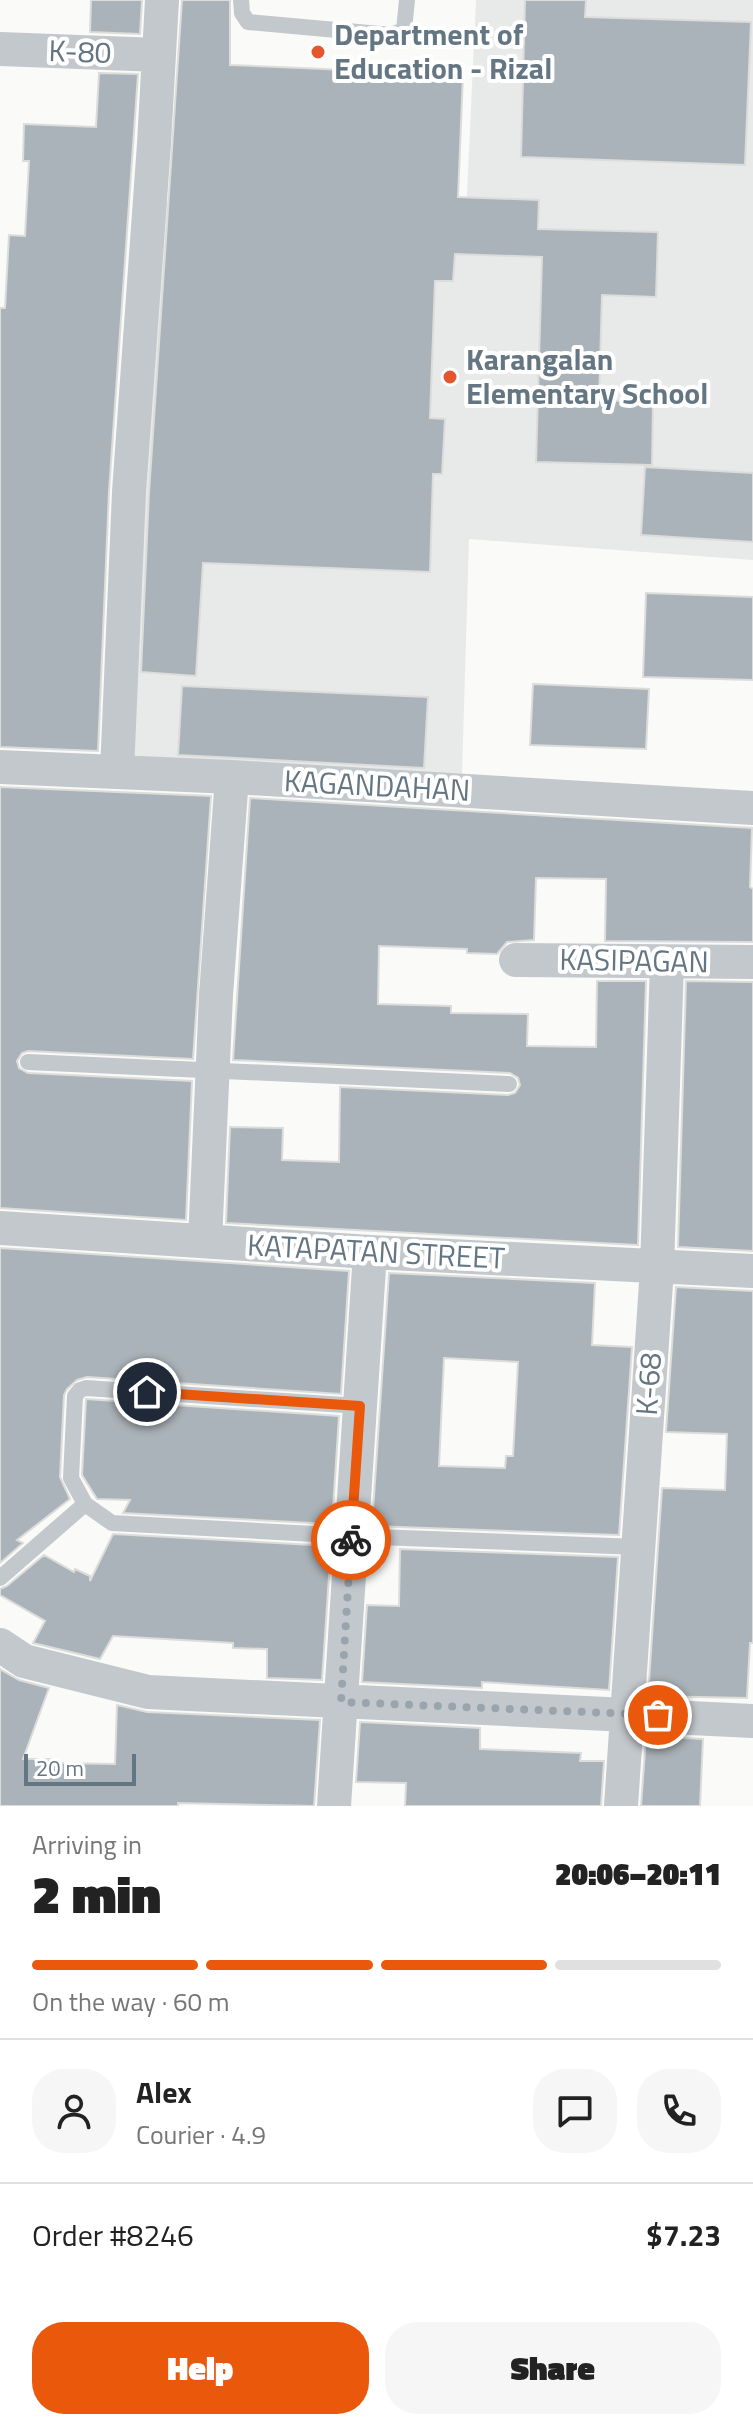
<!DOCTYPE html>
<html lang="en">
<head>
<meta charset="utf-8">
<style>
  body { margin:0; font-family:"Titillium Web",sans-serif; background:#f6f6f6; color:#222; height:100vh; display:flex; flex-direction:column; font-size:30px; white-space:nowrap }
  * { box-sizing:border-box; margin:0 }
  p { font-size:26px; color:#767676 }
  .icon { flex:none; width:44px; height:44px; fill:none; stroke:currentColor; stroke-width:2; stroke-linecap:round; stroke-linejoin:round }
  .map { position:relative; height:1806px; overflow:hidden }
  .panel { display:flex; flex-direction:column; background:#fff; flex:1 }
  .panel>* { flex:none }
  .scale { position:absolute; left:24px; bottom:20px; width:112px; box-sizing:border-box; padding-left:8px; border:4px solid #657683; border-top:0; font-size:22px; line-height:28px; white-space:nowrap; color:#657683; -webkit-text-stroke:6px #fff; paint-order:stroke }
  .pin { position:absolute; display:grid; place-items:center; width:68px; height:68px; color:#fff; margin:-34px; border:4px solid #fff; border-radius:50%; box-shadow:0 2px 8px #0007 }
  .courier { position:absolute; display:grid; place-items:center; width:80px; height:80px; margin:-40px; border:6px solid #ea580c; border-radius:50%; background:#fff; color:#222; box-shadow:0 2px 10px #0007 }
  .summary em { font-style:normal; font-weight:800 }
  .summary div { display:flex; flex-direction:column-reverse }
  .summary { display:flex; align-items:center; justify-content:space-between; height:136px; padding:0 32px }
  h1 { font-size:52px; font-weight:800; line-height:60px }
  .bar { display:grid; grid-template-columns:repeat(4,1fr); gap:12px 8px; align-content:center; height:96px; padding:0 32px }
  .bar i { height:10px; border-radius:6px; background:#e0e0e0 }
  .bar .current { background:#ea580c }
  .bar p { grid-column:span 4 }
  .line { display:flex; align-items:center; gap:20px; padding:0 32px; border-top:2px solid #e0e0e0 }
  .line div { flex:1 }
  .round { display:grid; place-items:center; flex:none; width:84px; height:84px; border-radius:32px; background:#f6f6f6 }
  .primary-button { display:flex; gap:16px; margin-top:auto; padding:16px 32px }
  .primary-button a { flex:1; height:92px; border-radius:32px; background:#ea580c; color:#fff; font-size:32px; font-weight:800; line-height:92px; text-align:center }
  .primary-button a+a { background:#f6f6f6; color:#222 }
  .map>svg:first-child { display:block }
</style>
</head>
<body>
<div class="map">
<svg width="753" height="1806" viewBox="0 0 753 1806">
  <rect width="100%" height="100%" fill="#fafaf8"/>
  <path fill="#e8e9e9" d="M 476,0 L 753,0 L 753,560 L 469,539 L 462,774 L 125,756 L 156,201 L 466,215 Z"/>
  <path fill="#aab3b9" stroke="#dcdcda" stroke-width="2" fill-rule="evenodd" d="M 91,0 L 142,0 L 140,34 L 90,32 Z
    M 182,0 L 230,0 L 230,65 L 463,75 L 458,197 L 539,200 L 538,229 L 658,232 L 656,297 L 602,295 L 599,400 L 653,402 L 652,465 L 536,462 L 542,257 L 455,254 L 453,281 L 435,281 L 430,418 L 445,419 L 442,474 L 433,474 L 430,572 L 203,563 L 196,676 L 141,672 L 149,493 Z
    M 525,0 L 586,0 L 585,17 L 751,22 L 745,165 L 521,157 Z
    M 99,73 L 138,74 L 109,491 L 98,751 L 0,747 L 0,308 L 5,308 L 9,235 L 25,236 L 29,161 L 23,161 L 24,124 L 96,127 Z
    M 645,467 L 753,473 L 753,542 L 641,535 Z
    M 646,593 L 753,597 L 753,680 L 643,677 Z
    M 533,684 L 649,689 L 646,749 L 530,745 Z
    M 182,686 L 428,697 L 424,768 L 178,755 Z
    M 0,787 L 211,796 L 193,1059 L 28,1051 L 22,1053 L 17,1061 L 19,1068 L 28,1073 L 192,1081 L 186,1220 L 0,1208 Z
    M 250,798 L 752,828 L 750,887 L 753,889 L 753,942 L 605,941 L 606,879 L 536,878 L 534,940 L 507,942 L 497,954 L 467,953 L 467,949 L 379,946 L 378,1004 L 451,1006 L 451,1013 L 528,1014 L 527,1046 L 596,1047 L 597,981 L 646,981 L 638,1245 L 226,1223 L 230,1127 L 283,1128 L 282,1160 L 339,1162 L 340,1087 L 508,1095 L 515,1093 L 520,1085 L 518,1078 L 510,1073 L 233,1060 Z
    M 686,981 L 753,982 L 753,1251 L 678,1247 Z
    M 0,1248 L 349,1271 L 341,1394 L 87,1377 L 77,1380 L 67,1389 L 64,1395 L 60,1477 L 70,1499 L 17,1540 L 23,1543 L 0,1563 Z
    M 389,1273 L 595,1283 L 592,1345 L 632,1347 L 619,1535 L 372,1526 ZM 444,1358 L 518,1362 L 513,1456 L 506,1456 L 505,1468 L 439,1466 Z
    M 676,1287 L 753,1291 L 753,1643 L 750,1643 L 747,1698 L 648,1696 L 662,1488 L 725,1490 L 727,1434 L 666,1432 Z
    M 86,1399 L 339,1416 L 332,1524 L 123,1513 L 130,1500 L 97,1499 L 82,1475 Z
    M 113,1534 L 331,1546 L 322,1680 L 267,1678 L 267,1649 L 233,1648 L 233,1643 L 113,1636 L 100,1659 L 33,1643 L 45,1621 L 0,1595 L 0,1589 L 7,1586 L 44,1555 L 74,1572 L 75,1569 L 90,1576 L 90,1581 Z
    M 400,1549 L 618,1557 L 609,1690 L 482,1682 L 482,1688 L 362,1682 L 367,1605 L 399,1606 Z
    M 0,1669 L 19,1680 L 49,1688 L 23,1759 L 54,1759 L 53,1763 L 115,1764 L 117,1705 L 147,1712 L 320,1720 L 314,1806 L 178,1803 L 178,1806 L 0,1806 Z
    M 360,1722 L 480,1728 L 480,1749 L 581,1753 L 580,1761 L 604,1761 L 601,1806 L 405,1806 L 406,1783 L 356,1782 Z
    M 646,1736 L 703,1739 L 700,1806 L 641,1806 Z"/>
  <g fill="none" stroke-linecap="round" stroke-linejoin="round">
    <path stroke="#c3c8cc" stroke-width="16" d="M 241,0 L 242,13 L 248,22 L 391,35 L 404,30 L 407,0
      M 28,1062 L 509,1084
      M 360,1406 L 86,1388 L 80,1390 L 75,1396 L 71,1478 L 85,1504 L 112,1523 L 351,1536 L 638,1547
      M 0,1578 L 85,1504"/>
    <path stroke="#c3c8cc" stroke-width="34" d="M 0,49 L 159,55
      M 0,767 L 232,777 L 753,808
      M 117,772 L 129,492 L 154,144 L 162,0
      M 516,960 L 753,962
      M 0,1228 L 370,1252 L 753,1271
      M 205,1241 L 216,995 L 232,777
      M 0,1645 L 24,1661 L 148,1692 L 753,1721
      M 334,1806 L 370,1252
      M 621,1806 L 657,1268 L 667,962"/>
  </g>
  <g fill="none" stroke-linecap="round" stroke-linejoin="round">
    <path stroke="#99a4ac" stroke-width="8" stroke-dasharray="0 14.4" d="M 351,1540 L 341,1702 L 658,1715"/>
    <path stroke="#ea580c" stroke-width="10" d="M 147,1392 L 360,1406 L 351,1540"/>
  </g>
  <g fill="#e4572e" stroke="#fff" stroke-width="3">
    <circle cx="318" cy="52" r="8"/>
    <circle cx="450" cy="377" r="8"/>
  </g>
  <g text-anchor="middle" stroke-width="8" stroke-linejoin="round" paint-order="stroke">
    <g font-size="30" font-weight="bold" fill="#657683" stroke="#fff" text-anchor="start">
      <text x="334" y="45">Department of<tspan x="334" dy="34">Education - Rizal</tspan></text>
      <text x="466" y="370">Karangalan<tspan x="466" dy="34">Elementary School</tspan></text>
    </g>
    <g font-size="30" fill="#657683" stroke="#fff">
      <text transform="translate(80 52) rotate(2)" y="10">K-80</text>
      <text transform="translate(377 786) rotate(3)" y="10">KAGANDAHAN</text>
      <text transform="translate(634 961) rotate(1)" y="10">KASIPAGAN</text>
      <text transform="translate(376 1252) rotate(3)" y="10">KATAPATAN STREET</text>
      <text transform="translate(649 1384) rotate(-86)" y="10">K-68</text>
    </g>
  </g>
</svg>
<div class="scale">20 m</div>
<div class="pin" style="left:658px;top:1715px;background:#ea580c"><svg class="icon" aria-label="bag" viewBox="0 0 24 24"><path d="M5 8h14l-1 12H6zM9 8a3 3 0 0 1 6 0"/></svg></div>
<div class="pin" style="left:147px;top:1392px;background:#1f2937"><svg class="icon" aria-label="home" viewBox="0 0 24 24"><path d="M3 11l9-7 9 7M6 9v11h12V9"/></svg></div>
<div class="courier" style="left:351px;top:1540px"><svg class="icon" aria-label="bike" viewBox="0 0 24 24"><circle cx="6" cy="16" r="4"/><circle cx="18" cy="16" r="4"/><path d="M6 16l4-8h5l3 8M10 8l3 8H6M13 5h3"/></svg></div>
</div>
<section class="panel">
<div class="summary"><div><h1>2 min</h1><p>Arriving in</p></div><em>20:06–20:11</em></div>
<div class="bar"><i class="current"></i><i class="current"></i><i class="current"></i><i></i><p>On the way · 60 m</p></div>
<div class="line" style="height:144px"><a class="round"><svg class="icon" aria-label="person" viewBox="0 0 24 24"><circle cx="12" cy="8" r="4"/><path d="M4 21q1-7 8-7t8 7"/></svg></a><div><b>Alex</b><p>Courier · 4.9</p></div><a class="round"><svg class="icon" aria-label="chat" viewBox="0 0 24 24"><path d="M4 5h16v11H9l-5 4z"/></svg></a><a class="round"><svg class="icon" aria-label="phone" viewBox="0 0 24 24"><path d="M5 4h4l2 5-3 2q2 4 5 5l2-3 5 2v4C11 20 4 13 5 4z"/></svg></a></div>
<div class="line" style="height:104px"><div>Order #8246</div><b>$7.23</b></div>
<div class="primary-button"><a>Help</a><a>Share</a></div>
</section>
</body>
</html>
